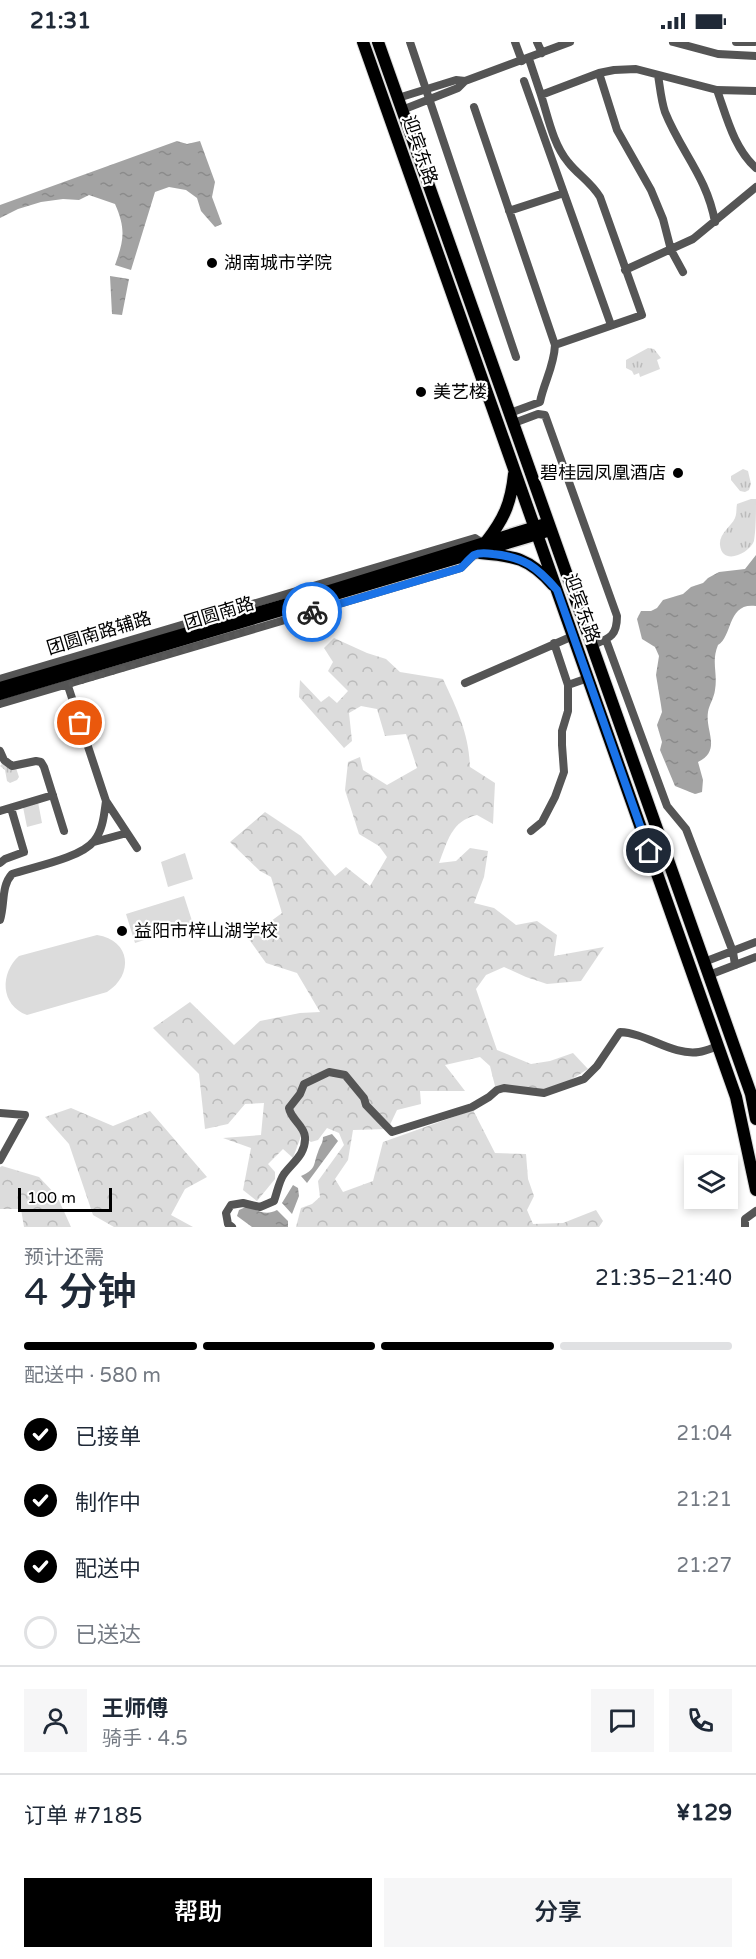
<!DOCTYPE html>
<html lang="zh">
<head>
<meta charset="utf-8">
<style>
  body { margin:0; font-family:"Varela Round","Noto Sans SC",sans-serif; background:#f6f6f7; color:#1f2937; height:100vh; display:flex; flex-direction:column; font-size:22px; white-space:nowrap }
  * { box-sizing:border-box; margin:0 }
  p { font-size:20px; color:#747a83 }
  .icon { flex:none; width:33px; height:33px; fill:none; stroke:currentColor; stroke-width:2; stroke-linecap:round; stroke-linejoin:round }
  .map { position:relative; height:1185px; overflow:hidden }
  .side { display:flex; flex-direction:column; background:#fff; flex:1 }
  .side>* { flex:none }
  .tools { position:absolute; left:684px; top:1113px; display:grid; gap:12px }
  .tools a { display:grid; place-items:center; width:54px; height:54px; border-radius:0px; background:#fff; box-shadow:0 3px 9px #0003; font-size:30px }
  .scale { position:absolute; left:18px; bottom:15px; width:94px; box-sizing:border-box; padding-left:6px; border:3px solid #000; border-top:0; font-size:16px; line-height:21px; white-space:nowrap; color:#000; -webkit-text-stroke:4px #fff; paint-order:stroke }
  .pin { position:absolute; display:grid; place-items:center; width:51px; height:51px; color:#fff; margin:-26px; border:3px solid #fff; border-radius:50%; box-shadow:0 2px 6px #0007 }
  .courier { position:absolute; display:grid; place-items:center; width:60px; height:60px; margin:-30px; border:4px solid #1a73e8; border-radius:50%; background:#fff; color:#222; box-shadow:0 2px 8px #0007 }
  .headline em { font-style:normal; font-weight:600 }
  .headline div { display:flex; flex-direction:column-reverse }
  .headline { display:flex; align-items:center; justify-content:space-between; height:102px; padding:0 24px }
  h1 { font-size:39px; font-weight:600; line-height:45px }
  .bar { display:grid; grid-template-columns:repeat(4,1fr); gap:9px 6px; align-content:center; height:72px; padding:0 24px }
  .bar i { height:8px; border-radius:4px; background:#e0e1e3 }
  .bar .current { background:#000 }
  .bar p { grid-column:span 4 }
  .line { display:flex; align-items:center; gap:15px; padding:0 24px; border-top:2px solid #e0e1e3 }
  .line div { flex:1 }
  .round { display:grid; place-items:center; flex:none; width:63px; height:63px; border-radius:0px; background:#f6f6f7 }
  ol { padding:0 24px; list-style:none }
  li { display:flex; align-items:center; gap:18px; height:66px }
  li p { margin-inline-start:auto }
  li .icon { padding:6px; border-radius:50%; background:#000; color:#fff; stroke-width:4 }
  li:last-child { color:#747a83 }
  li i { width:33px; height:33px; border:3px solid #e0e1e3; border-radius:50% }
  .primary-button { display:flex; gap:12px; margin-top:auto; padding:12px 24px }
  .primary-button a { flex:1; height:69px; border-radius:0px; background:#000; color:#fff; font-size:24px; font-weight:600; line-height:69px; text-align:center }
  .primary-button a+a { background:#f6f6f7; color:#1f2937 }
  .status { display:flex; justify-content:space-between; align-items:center; height:42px; padding:0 30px; background:#fff; direction:ltr }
  .status svg { height:16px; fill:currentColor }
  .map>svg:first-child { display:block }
</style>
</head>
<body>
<div class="status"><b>21:31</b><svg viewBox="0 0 49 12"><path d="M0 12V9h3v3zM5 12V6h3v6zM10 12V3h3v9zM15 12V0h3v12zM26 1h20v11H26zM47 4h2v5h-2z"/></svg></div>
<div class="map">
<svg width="756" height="1185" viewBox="0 0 756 1185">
  <defs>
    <pattern id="grass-tufts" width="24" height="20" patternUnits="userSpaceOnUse" patternTransform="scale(1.5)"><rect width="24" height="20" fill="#dcdcdc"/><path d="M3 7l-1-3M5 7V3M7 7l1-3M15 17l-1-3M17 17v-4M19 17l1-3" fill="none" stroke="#bbb"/></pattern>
    <pattern id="forest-crowns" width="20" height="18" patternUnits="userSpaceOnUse" patternTransform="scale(1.5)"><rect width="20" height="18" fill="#dcdcdc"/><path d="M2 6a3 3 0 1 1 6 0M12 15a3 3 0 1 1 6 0" fill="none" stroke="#bbb"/></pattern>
    <pattern id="water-ripples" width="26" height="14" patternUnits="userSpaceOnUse" patternTransform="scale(1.5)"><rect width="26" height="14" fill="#a3a3a3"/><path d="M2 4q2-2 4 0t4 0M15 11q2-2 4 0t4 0" fill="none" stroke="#8b8b8b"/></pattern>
  </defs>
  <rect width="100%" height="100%" fill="#fff"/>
  <path fill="url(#grass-tufts)" d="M 648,306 L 654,307 L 661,316 L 657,318 L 660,327 L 640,335 L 639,331 L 634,333 L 632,329 L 626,326 L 626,318 Z
    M 743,427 L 748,429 L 751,442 L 749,448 L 745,450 L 740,449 L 731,438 L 731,434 Z
    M 751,457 L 756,457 C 756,470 756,487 754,499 C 749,512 722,524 720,503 C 719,491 731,485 735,476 C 737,471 736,467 737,462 Z
    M 4,720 L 16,726 L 19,735 L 17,738 L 10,741 L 7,739 L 5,728 L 0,724 Z"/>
  <path fill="url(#forest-crowns)" d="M 334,596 L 367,611 L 386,617 L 400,630 L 443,637 C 457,667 469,692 470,725 L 495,741 L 493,782 L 477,773 C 451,779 448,799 439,821 L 456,819 L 470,806 L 488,809 L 484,835 L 474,861 L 494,866 L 516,883 L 537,879 L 557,893 L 554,914 L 604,905 L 581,939 L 547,942 L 526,935 L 504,925 L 486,933 L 476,947 L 497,1008 L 531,1022 L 550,1019 L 573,1011 L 588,1027 L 556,1047 L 532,1049 L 514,1044 L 495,1044 L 490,1024 L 480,1015 L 445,1023 L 465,1049 L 420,1049 L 421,1062 L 397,1068 L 388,1087 L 353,1088 L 348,1118 L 335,1137 L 343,1150 L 373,1139 L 383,1100 L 473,1068 L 495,1111 L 526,1112 L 528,1137 L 534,1154 L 527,1168 L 533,1182 L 563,1181 L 596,1168 L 603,1179 L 599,1185 L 296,1185 L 301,1166 L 312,1162 L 320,1155 L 318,1139 L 344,1103 L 339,1091 L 327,1086 L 318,1098 L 311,1100 L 301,1094 L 293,1116 L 283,1107 L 268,1122 L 275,1130 L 275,1137 L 257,1159 L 243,1148 L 251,1106 L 223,1096 L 261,1093 L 264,1061 L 245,1062 L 228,1082 L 205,1087 L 199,1032 L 153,986 L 190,960 L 234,1003 L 260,979 L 300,971 L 320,970 L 297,931 L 266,921 L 248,896 L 282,871 L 271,835 L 260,829 L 230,800 L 265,770 L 301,794 L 335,834 L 346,825 L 370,844 L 387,815 L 379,804 L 359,792 L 345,748 L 348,720 L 360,715 L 363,728 L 387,743 L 417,726 L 406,692 L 385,694 L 377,667 L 361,664 L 349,671 L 352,699 L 344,706 L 299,655 L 300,638 L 321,660 L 329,654 L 337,661 L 348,649 L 328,629 L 333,620 L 324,606 Z
    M 71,1066 L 113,1084 L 150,1069 L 207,1135 L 185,1147 L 171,1173 L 193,1185 L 114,1185 L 93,1173 L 69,1102 L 45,1075 Z
    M 2,1124 L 39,1135 L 57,1154 L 71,1185 L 24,1185 L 21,1167 L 0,1167 L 0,1125 Z"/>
  <path fill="#dcdcdc" d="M 38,760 L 42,781 L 27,785 L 23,765 Z
    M 185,811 L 193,837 L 168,845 L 161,820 Z
    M 184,854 L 193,882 L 135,901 L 126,872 Z
    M 97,893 C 131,898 134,933 107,950 L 27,973 C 0,963 0,931 19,914 Z"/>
  <path fill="url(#water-ripples)" d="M 177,99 L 187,102 L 200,99 L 215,140 L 212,155 L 222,182 L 215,185 L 201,169 L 197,156 L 186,148 L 169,145 L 155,150 L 131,228 L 115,223 C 124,198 126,187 115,162 L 89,153 L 79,158 L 63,157 L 41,160 L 18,167 L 0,176 L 0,163 Z
    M 110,234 L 129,237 L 122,273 L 112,272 Z
    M 756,513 L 756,564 C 727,560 733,594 718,603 C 711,620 718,631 715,648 C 714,656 709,663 708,670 C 705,689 722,708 698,720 L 703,738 L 702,750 L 695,752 L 675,744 L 660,708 L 662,700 L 657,683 L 662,670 L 661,663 L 656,633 L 659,614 L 655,605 L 642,597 L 637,577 L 641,569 L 651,569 L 657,566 L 663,558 L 683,552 L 691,545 L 703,541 L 708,536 L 719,530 L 745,527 Z
    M 332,1092 L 338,1099 L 307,1141 L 301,1134 C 317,1127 313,1122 318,1110 C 320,1103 323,1102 323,1095 Z
    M 293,1143 L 298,1146 L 299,1154 L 292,1172 L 282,1161 Z
    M 248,1164 C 258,1169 266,1174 277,1168 L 288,1179 L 288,1185 L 252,1185 L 237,1174 L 239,1168 Z"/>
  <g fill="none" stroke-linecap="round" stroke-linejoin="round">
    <g stroke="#dbdbdb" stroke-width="13">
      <path id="major" d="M 0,645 L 287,561 L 542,482
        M 0,653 L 551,489"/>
    </g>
    <g stroke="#dbdbdb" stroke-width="14">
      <path id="highway" d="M 363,0 L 736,1055 L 756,1148
        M 378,0 L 751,1052 L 756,1077
        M 486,500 C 504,477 511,461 514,432
        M 480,511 C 515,514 529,516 553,543"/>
    </g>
    <path stroke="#555" stroke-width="8" d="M 410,0 L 516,315
      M 515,0 L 522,19
      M 537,0 L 542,11
      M 673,0 L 718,12 L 756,14
      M 736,0 L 754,0
      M 529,17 L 541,53
      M 599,31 L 617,88 L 651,148 L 663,177 L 671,208 L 683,230
      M 658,33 C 660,45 661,58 665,70 C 681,110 707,135 715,180
      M 465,39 L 570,0
      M 524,39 L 611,283
      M 717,48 C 727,76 734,106 756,126
      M 398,56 L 456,38 L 465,39 L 458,46 L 402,68
      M 474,65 L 555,303
      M 509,169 L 564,151
      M 625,228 L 693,197 L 756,145
      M 510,371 L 540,360 C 544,340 554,325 555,303 L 642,273 L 600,155 C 590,139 578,133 568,120 C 553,102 548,75 541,53 L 599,31 L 614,28 L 636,27 L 717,48 L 756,49
      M 514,381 L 538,372 L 545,373 L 617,574 C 617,594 610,596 593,603
      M 606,598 L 667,764 L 686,787 L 733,910 L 735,923
      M 0,637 L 475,496 L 482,501
      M 465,641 L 573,594
      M 568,643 L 588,636
      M 0,662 L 461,526 L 475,512
      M 0,709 L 4,718 L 12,724 L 36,719 L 41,720 L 44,725 L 64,789
      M 106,759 L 137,806
      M 0,769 L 53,753
      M 531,789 L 542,780 L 555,755 L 564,730 L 562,703 L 562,689 L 568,669 L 568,643 L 554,601
      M 94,800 L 127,791
      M 0,821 L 5,817 L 24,810 L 11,766
      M 0,878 C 5,862 1,844 12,832 C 33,825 81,816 94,799 C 103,788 104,773 106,759 L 66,638
      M 704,920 L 756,900
      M 709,933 L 756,915
      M 0,1071 L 25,1073 L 0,1118
      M 232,1185 L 228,1182 L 226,1171 L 231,1163 L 243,1161 L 260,1165 L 274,1159 C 277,1151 279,1139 284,1132 C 293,1120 306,1112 305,1095 C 304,1083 291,1078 289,1066 L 300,1052 L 304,1042 L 329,1030 L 345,1033 L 364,1056 L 366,1063 L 392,1090 L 472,1065 L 489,1055 L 497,1048 L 504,1046 L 544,1051 L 584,1037 L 597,1024 L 620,990 C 647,991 672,1014 699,1010 C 706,1009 712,1006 718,1004
      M 745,1185 L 745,1177 L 756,1169"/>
    <use href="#major" stroke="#000" stroke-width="10"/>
    <use href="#highway" stroke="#000" stroke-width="12"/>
  </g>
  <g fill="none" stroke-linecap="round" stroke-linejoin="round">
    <path stroke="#595959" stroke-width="6" stroke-dasharray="0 10.8" d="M 80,681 L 68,643 L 312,570"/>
    <path stroke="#1a73e8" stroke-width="8" d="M 312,570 L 461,526 C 465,522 470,516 474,513 C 480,510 487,511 493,512 C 524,515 537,525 557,548 L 649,809"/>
  </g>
  <g fill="#000" stroke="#fff" stroke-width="2">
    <circle cx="212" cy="221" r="6"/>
    <circle cx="421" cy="350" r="6"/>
    <circle cx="678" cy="431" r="6"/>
    <circle cx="122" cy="889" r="6"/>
  </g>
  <g text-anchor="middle" stroke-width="4.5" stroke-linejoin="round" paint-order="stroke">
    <g font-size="18" fill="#000" stroke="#fff">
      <text transform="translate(420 108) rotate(71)" y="6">迎宾东路</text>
      <text transform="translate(582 566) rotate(70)" y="6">迎宾东路</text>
      <text transform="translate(219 571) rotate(-17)" y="6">团圆南路</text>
      <text transform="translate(99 591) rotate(-17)" y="6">团圆南路辅路</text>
    </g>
    <g font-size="18" fill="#000" stroke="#fff" text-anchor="start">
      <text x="224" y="227">湖南城市学院</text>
      <text x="433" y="356">美艺楼</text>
      <text x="666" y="437" text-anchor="end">碧桂园凤凰酒店</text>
      <text x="134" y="895">益阳市梓山湖学校</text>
    </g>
  </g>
</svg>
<div class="tools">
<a><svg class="icon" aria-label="layers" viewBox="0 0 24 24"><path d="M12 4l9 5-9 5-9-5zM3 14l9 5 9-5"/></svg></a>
</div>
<div class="scale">100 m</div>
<div class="pin" style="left:80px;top:681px;background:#ea580c"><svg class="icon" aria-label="bag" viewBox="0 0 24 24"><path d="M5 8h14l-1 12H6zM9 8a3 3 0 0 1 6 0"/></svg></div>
<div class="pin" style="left:649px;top:809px;background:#1f2937"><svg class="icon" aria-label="home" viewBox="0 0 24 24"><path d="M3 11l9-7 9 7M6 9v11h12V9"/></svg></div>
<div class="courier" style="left:312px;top:570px"><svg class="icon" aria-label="bike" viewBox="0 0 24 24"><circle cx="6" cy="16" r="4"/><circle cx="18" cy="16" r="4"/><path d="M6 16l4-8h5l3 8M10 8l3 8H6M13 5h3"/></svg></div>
</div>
<section class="side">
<div class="headline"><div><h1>4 分钟</h1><p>预计还需</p></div><em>21:35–21:40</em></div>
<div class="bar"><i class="current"></i><i class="current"></i><i class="current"></i><i></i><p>配送中 · 580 m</p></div>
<ol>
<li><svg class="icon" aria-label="check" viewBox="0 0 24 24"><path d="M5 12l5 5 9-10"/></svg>已接单<p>21:04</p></li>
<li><svg class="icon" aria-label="check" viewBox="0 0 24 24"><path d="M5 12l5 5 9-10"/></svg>制作中<p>21:21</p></li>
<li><svg class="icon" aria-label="check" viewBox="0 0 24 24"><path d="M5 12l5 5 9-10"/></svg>配送中<p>21:27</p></li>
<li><i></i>已送达</li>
</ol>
<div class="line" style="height:108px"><a class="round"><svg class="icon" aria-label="person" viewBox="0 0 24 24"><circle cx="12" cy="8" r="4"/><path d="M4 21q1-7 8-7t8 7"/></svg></a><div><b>王师傅</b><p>骑手 · 4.5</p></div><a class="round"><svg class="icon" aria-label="chat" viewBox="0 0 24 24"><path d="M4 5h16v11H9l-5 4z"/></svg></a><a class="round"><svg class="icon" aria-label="phone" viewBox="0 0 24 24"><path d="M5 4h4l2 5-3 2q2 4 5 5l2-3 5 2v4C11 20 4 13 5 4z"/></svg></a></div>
<div class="line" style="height:78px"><div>订单 #7185</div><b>¥129</b></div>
<div class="primary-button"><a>帮助</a><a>分享</a></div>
</section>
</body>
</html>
